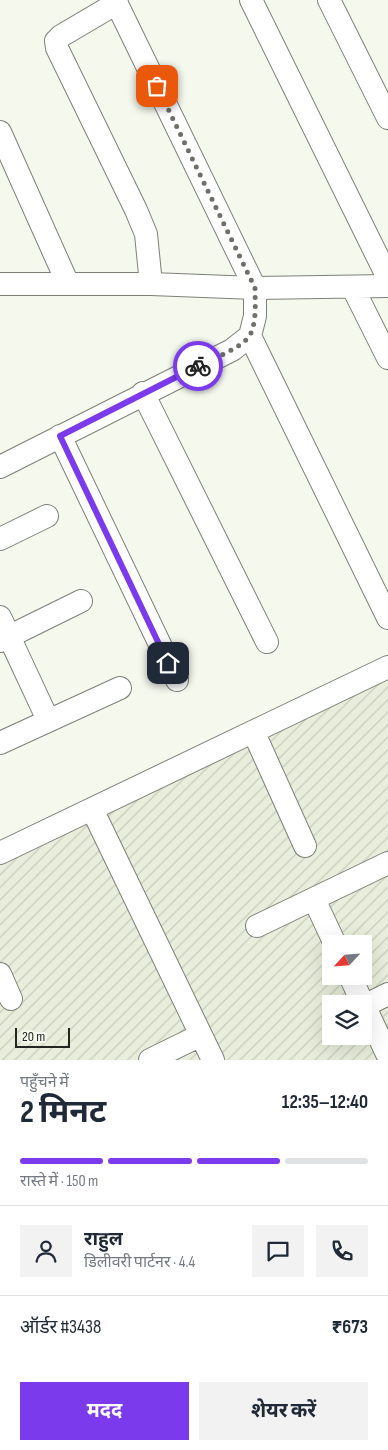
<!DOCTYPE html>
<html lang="hi">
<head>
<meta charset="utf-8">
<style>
  body { margin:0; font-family:"Sofia Sans Condensed","Noto Sans Devanagari",sans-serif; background:#f2f2f3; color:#1f2937; height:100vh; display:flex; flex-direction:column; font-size:19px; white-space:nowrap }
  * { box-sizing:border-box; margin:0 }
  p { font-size:16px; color:#747a83 }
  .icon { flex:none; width:28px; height:28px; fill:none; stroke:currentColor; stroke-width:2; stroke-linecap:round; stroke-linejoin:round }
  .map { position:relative; height:1060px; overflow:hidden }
  .details { display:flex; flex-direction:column; background:#fff; flex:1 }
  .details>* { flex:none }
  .needle { width:32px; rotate:244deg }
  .tools { position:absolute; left:322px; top:935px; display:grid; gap:10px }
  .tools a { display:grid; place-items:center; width:50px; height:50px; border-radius:0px; background:#fff; box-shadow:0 5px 20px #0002; font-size:25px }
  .scale { position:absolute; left:15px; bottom:12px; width:55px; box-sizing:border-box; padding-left:5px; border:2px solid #242521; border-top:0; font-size:14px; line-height:18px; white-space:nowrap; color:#242521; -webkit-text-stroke:4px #f4f8ed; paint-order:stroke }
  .pin { position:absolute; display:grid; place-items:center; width:42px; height:42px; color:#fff; margin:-21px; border-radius:10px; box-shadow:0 2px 8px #0006 }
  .courier { position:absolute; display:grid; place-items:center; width:50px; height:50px; margin:-25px; border:4px solid #7c3aed; border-radius:50%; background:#fff; color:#222; box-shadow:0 1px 6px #0007 }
  .summary em { font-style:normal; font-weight:700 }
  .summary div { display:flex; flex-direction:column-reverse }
  .summary { display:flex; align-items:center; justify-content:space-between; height:85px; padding:0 20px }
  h1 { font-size:32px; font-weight:700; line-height:38px }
  .bar { display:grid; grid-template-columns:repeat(4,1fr); gap:8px 5px; align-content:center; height:60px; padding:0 20px }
  .bar i { height:6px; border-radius:4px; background:#e0e1e3 }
  .bar .current { background:#7c3aed }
  .bar p { grid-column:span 4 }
  .line { display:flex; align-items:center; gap:12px; padding:0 20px; border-top:1px solid #e0e1e3 }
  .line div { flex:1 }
  .round { display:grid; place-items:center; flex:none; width:52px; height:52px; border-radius:0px; background:#f2f2f3 }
  .button { display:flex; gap:10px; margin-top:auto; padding:10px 20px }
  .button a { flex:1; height:58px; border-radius:0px; background:#7c3aed; color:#fff; font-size:20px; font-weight:700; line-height:58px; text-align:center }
  .button a+a { background:#f2f2f3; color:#1f2937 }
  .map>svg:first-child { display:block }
</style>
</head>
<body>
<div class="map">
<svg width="388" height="1060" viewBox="0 0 388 1060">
  <defs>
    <pattern id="industrial-furrows" width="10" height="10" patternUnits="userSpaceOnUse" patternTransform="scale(1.25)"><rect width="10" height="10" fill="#e8eedb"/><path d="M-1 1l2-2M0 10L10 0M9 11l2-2" fill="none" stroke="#c7ccbc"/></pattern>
  </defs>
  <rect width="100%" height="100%" fill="#f4f8ed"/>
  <path fill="url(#industrial-furrows)" fill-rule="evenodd" d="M 388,662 L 388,1060 L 0,1060 L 0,858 ZM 331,944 L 364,944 L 364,976 L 331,976 ZM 331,1004 L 364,1004 L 364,1036 L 331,1036 Z"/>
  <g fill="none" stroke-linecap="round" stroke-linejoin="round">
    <g stroke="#7d8077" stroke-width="24">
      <path id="minor" d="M 251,0 L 388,278
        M 329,0 L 388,118
        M 117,3 L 61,36 L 56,41 L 57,48 L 136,210 L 146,234 L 151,284
        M 0,132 L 68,284
        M 0,284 L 151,284 L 255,288 L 388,286
        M 353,288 L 388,358
        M 250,336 L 388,618
        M 143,393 L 267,642
        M 60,436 L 177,680
        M 0,467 L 232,350 L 250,336 L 255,316 L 255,288 L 115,0
        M 0,539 L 47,516
        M 0,617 L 48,720
        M 0,641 L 81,601
        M 254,733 L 305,846
        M 0,743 L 120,688
        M 92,809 L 213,1060
        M 0,853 L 388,667
        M 314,899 L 335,944
        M 257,926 L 388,863
        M 0,974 L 11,999
        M 350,976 L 363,1004
        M 364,1005 L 388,1056
        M 364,1006 L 388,994
        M 150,1060 L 201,1035"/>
    </g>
    <use href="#minor" stroke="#fff" stroke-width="22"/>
  </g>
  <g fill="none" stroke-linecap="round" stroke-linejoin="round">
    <path stroke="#6d6f68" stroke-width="5" stroke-dasharray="0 9" d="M 157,86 L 255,288 C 255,302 257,322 250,335 C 242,348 212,359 198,366"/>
    <path stroke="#7c3aed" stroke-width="6" d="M 168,663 L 60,436 L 198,366"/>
  </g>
</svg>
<div class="tools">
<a><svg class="needle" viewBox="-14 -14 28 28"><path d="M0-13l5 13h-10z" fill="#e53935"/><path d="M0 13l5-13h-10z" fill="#747a83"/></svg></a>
<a><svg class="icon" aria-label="layers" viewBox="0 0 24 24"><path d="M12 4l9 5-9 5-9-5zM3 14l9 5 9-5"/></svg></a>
</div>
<div class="scale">20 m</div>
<div class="pin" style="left:157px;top:86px;background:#ea580c"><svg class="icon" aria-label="bag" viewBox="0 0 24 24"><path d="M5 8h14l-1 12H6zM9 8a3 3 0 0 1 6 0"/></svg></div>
<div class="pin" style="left:168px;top:663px;background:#1f2937"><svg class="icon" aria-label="home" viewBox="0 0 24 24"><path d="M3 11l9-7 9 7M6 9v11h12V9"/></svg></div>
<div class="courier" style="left:198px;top:366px"><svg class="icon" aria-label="bike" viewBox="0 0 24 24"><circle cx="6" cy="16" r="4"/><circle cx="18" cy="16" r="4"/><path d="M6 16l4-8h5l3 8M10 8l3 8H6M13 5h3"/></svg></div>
</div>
<section class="details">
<div class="summary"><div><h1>2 मिनट</h1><p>पहुँचने में</p></div><em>12:35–12:40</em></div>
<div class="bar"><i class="current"></i><i class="current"></i><i class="current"></i><i></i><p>रास्ते में · 150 m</p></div>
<div class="line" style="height:90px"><a class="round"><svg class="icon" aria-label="person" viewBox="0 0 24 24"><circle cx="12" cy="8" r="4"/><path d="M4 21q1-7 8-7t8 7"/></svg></a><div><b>राहुल</b><p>डिलीवरी पार्टनर · 4.4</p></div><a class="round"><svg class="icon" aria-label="chat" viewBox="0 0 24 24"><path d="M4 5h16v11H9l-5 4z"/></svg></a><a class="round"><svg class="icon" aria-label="phone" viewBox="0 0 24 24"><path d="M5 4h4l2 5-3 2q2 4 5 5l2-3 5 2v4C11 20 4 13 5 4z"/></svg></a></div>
<div class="line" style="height:65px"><div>ऑर्डर #3438</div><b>₹673</b></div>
<div class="button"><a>मदद</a><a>शेयर करें</a></div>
</section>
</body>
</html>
